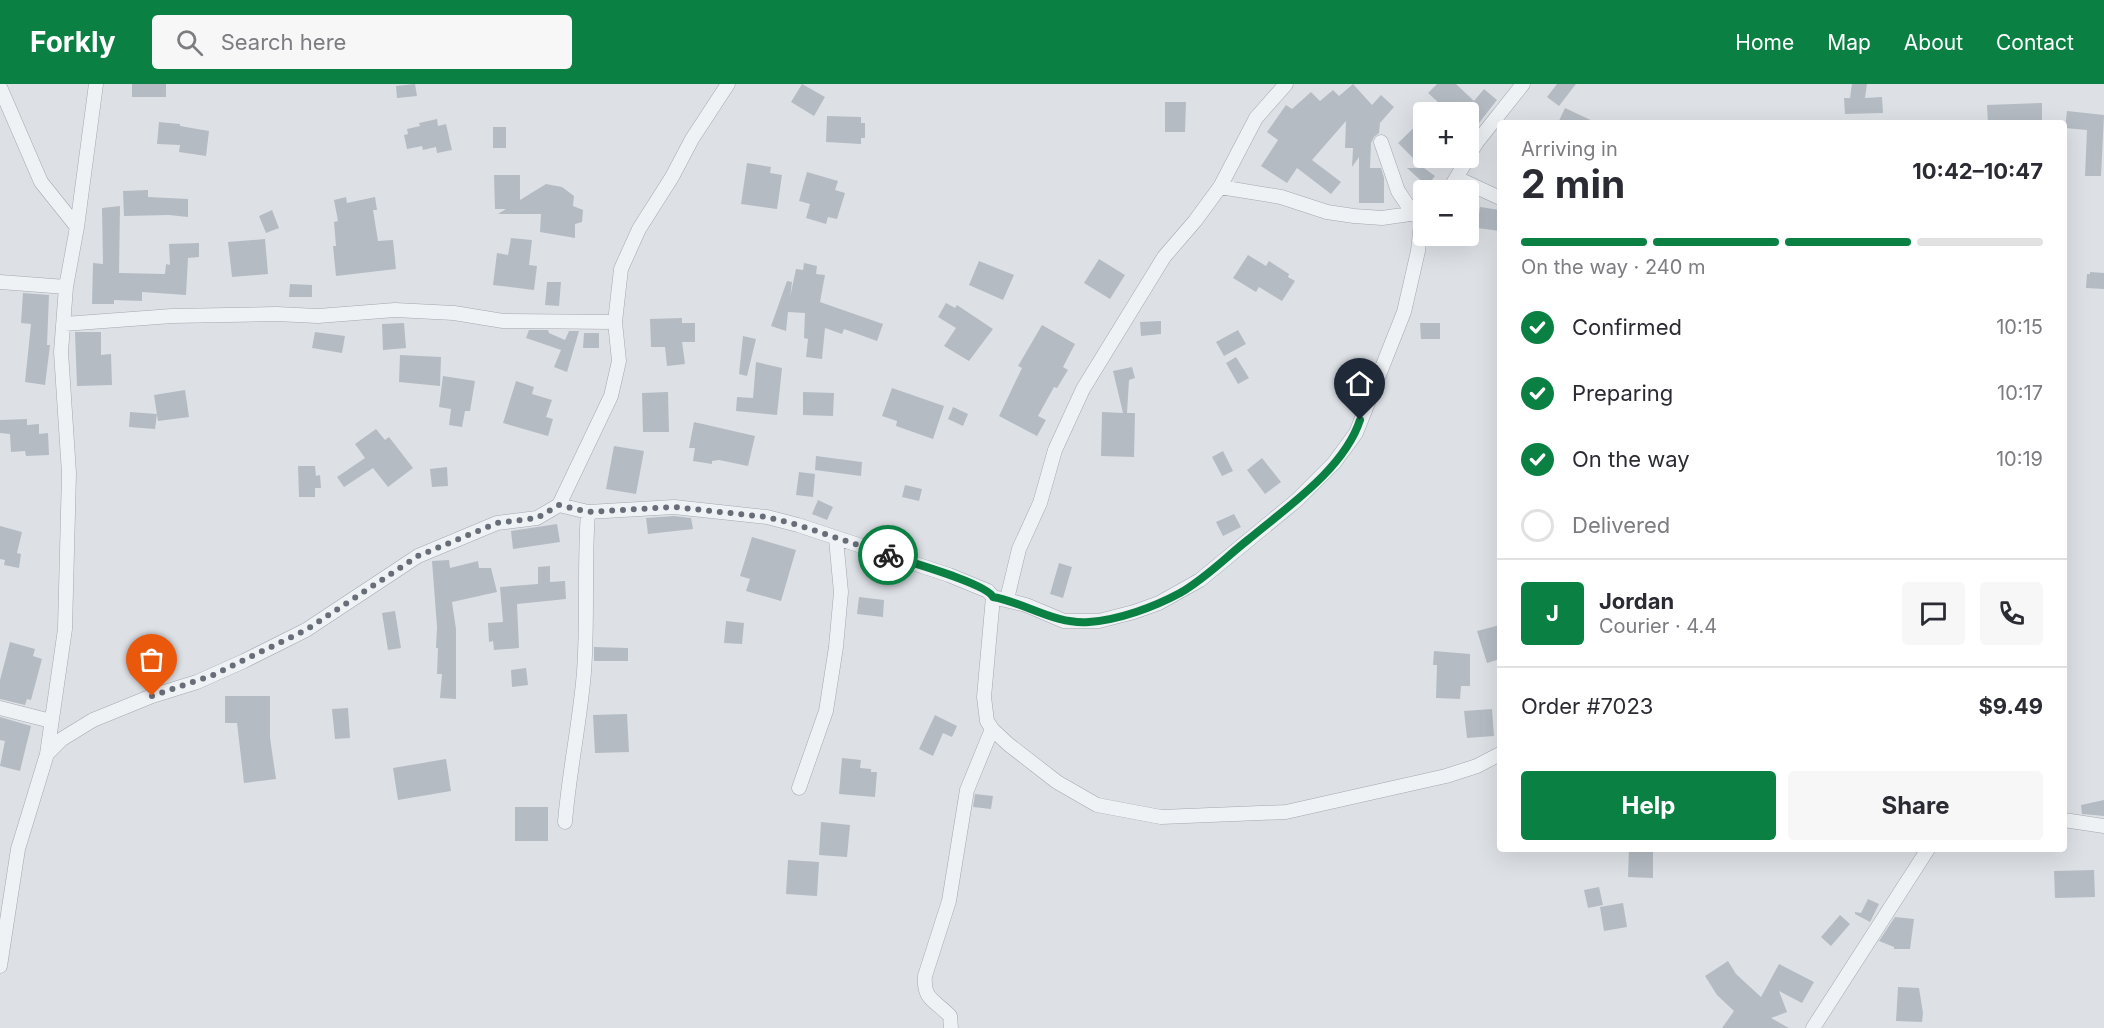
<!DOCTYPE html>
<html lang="en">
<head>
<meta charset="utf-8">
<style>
  body { margin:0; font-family:Inter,sans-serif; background:#f7f7f7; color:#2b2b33; height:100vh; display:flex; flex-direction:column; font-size:22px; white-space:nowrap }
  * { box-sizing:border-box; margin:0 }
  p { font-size:20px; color:#7c7c81 }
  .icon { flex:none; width:33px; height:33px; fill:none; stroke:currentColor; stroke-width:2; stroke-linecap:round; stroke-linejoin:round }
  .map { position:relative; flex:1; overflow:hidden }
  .sheet { position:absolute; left:1497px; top:36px; width:570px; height:732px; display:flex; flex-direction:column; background:#fff; border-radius:6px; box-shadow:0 6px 24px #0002 }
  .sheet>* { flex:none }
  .buttons { position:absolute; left:1413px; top:18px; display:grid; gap:12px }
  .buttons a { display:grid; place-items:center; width:66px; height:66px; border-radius:6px; background:#fff; box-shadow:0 6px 24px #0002; font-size:30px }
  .pin { position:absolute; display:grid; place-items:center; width:51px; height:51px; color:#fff; margin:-62px -26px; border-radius:50% 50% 50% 0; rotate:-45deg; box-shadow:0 0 6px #0007 }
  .pin .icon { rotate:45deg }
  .courier { position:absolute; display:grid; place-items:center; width:60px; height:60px; margin:-30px; border:4px solid #0b8043; border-radius:50%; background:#fff; color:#222; box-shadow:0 2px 8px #0007 }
  .summary em { font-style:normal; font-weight:700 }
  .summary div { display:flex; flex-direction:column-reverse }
  .summary { display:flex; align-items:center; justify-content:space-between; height:102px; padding:0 24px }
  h1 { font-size:39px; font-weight:700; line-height:45px }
  .bar { display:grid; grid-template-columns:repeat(4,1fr); gap:9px 6px; align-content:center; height:72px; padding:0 24px }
  .bar i { height:8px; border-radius:4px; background:#e1e1e2 }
  .bar .active { background:#0b8043 }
  .bar p { grid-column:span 4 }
  .line { display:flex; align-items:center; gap:15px; padding:0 24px; border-top:2px solid #e1e1e2 }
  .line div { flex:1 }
  .round { display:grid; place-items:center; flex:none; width:63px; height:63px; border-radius:6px; background:#f7f7f7 }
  ol { padding:0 24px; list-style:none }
  li { display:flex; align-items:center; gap:18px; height:66px }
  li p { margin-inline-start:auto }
  li .icon { padding:6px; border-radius:50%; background:#0b8043; color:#fff; stroke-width:4 }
  li:last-child { color:#7c7c81 }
  li i { width:33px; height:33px; border:3px solid #e1e1e2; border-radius:50% }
  .cta { display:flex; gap:12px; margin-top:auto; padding:12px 24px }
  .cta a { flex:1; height:69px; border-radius:6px; background:#0b8043; color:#fff; font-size:24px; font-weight:700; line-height:69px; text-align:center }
  .cta a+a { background:#f7f7f7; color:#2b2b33 }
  header { display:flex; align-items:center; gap:36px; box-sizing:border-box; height:84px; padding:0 30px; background:#0b8043; color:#fff }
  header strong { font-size:28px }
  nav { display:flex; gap:33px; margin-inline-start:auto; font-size:21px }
  .search { width:420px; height:54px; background:#f7f7f7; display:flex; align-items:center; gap:15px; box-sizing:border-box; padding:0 21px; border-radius:6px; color:#7c7c81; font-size:22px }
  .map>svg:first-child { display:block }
</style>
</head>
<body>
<header>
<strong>Forkly</strong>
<div class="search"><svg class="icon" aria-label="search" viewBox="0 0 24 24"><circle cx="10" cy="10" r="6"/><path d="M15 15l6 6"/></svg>Search here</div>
<nav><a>Home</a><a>Map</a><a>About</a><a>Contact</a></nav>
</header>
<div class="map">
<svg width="2104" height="944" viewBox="0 0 2104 944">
  <rect width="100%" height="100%" fill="#dde1e6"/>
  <path fill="#b4bbc3" d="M 132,0 L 166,0 L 166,13 L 132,13 Z
    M 415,0 L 417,12 L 397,14 L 396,2 Z
    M 802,0 L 825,13 L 814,32 L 791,18 Z
    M 1353,0 L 1372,21 L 1381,11 L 1394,23 L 1380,39 L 1379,49 L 1374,53 L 1371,59 L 1370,84 L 1381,84 L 1384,94 L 1384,119 L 1359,119 L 1359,73 L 1352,83 L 1353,64 L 1345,64 L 1346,37 L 1312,76 L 1341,98 L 1331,110 L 1297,84 L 1287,99 L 1261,82 L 1278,56 L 1267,48 L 1286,21 L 1292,25 L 1311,8 L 1320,17 L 1333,6 L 1339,12 Z
    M 1437,0 L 1456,0 L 1474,17 L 1484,5 L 1497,16 L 1479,39 L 1468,32 L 1468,28 L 1430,28 L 1439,19 L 1428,9 Z
    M 1557,0 L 1576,0 L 1559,22 L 1547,13 Z
    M 1852,0 L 1867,0 L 1865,14 L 1882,13 L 1883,29 L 1845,30 L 1844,14 L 1850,14 Z
    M 1165,18 L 1186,18 L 1185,48 L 1165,48 Z
    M 2042,19 L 2042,39 L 1988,39 L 1987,21 Z
    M 1565,24 L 1597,39 L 1558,39 Z
    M 2067,27 L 2104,31 L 2101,92 L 2085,92 L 2087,46 L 2065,44 Z
    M 827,32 L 861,33 L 861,39 L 865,39 L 865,54 L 861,54 L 861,60 L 826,58 Z
    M 1424,34 L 1424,84 L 1435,92 L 1427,102 L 1407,84 L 1423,84 L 1398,59 Z
    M 437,35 L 438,42 L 446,40 L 452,66 L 437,69 L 436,63 L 423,66 L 422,62 L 407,65 L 404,51 L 408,50 L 407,45 L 420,42 L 419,39 Z
    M 159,38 L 180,40 L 180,42 L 209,47 L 206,72 L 179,68 L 180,61 L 157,60 Z
    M 493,43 L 506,43 L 506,64 L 493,64 Z
    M 747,79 L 771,83 L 770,89 L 782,91 L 777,125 L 741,120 Z
    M 807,88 L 838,97 L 835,106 L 845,109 L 837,135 L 828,133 L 826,140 L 806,134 L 810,120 L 799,117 Z
    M 494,91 L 520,91 L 520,116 L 546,100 L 562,103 L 574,112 L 573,122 L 583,126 L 582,138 L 575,140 L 575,154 L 540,148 L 541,130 L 498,130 L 506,125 L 495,125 Z
    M 148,106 L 148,113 L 188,115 L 188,133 L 169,131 L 124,132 L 123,107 Z
    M 346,113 L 347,119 L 375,113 L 377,126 L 373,126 L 378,157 L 393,156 L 396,185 L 336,192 L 333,162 L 336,162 L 334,138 L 338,137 L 334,116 Z
    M 120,122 L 119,189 L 165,190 L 166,180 L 170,181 L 169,160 L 199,159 L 199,173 L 188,174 L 186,211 L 142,208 L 142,217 L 114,216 L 114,220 L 92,220 L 93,179 L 103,180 L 102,124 Z
    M 1480,123 L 1500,126 L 1500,147 L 1477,144 Z
    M 272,126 L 279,144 L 266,149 L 259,132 Z
    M 511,154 L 532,156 L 529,181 L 537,182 L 534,206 L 493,201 L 497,169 L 508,171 Z
    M 265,155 L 268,190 L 232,193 L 228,158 Z
    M 1248,171 L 1266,182 L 1269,177 L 1289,190 L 1288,193 L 1295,197 L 1282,217 L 1259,203 L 1256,208 L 1233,194 Z
    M 1099,175 L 1125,191 L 1110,215 L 1084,199 Z
    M 979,177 L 1014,191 L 1003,216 L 969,201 Z
    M 804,179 L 817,182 L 816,190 L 825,191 L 820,218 L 883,240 L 877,257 L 844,245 L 842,250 L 825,244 L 822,275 L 806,273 L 808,255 L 804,254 L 805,229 L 788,228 L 786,247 L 771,242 L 787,197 L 792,198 L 790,213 L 796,185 L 803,186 Z
    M 2090,188 L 2104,189 L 2104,205 L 2086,204 L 2087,190 L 2090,190 Z
    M 547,198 L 561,198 L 559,222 L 545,221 Z
    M 290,200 L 312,201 L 312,213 L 289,213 Z
    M 23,209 L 49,211 L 47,261 L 50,261 L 45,301 L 25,298 L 31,240 L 21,239 Z
    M 946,219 L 955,224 L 957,221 L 993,245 L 969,277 L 944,262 L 956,244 L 938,233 Z
    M 682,234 L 682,239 L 695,239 L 695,258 L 682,258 L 685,280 L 667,282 L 665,263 L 651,263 L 650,235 Z
    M 1161,237 L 1161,250 L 1141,252 L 1140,238 Z
    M 404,239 L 406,264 L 383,266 L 382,240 Z
    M 1420,239 L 1440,239 L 1440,255 L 1421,255 Z
    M 1042,241 L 1075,260 L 1063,283 L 1068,286 L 1057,304 L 1054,303 L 1038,332 L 1046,336 L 1037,352 L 999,332 L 1022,284 L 1018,282 Z
    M 529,246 L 548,246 L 549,249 L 565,256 L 569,247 L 579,247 L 567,288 L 554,283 L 561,266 L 526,254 Z
    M 1238,246 L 1246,260 L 1224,272 L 1216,258 Z
    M 75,248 L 101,248 L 101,271 L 111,270 L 112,301 L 77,302 Z
    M 315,248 L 345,252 L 342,269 L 312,264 Z
    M 584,249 L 599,249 L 599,264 L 583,264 Z
    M 743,252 L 756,255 L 747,292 L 739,290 Z
    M 400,271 L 441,273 L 440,302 L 399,298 Z
    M 1236,273 L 1249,294 L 1238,300 L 1226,279 Z
    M 756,278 L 782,284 L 777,331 L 736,327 L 737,313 L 753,314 Z
    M 1132,283 L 1135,294 L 1129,296 L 1127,329 L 1135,329 L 1134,373 L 1101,372 L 1102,328 L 1123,329 L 1113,287 Z
    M 443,292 L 475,297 L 470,327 L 465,327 L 462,343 L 449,341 L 451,325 L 439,323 Z
    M 516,297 L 534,303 L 532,310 L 552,316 L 546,333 L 553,335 L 548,352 L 503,339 Z
    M 892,304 L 944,322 L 933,355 L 896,342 L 897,337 L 882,332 Z
    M 185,306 L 189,333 L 158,337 L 154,311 Z
    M 668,308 L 669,348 L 643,348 L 642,309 Z
    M 803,308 L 834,309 L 833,332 L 803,331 Z
    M 953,323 L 968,330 L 963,342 L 948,335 Z
    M 130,328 L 157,330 L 155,345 L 129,343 Z
    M 27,335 L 27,341 L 39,340 L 39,350 L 48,349 L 49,371 L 26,372 L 25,367 L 11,368 L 10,350 L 0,349 L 0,336 Z
    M 694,338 L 755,352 L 748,382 L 719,376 L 712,377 L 712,380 L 693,377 L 695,364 L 689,364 Z
    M 376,345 L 385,356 L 389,353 L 413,384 L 388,403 L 373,384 L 344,403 L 337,393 L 365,374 L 355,360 Z
    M 614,362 L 644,367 L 636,410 L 606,405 Z
    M 1223,367 L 1233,387 L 1222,392 L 1212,373 Z
    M 816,372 L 862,378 L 861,392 L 815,386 Z
    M 1262,374 L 1281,398 L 1265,410 L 1247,386 Z
    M 298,382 L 315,382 L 316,392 L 320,391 L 321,404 L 315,404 L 315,413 L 299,413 Z
    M 447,383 L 448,402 L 432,403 L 430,385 Z
    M 799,388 L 815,390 L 813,413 L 796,411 Z
    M 905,401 L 922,405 L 919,417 L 902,413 Z
    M 818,416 L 833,423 L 827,436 L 812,430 Z
    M 1234,430 L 1241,443 L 1223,452 L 1216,438 Z
    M 674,432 L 691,434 L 693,445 L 648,450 L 646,434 Z
    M 557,440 L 560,458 L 513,465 L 511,447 Z
    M 0,442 L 22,448 L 17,469 L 21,470 L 19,484 L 4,481 L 5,476 L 0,475 Z
    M 752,453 L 796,466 L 781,517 L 746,507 L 750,495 L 740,492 Z
    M 449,476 L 450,484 L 478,477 L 479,484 L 491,484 L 497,508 L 452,518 L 456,545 L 456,615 L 440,614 L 442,590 L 437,590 L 438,564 L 436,564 L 437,543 L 432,477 Z
    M 1059,479 L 1072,483 L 1063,514 L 1050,510 Z
    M 550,482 L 550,498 L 565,497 L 566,515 L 517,520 L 519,564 L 494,566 L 493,557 L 489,558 L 488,539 L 503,538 L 500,503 L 538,500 L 538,483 Z
    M 859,513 L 884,516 L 883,533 L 857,530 Z
    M 395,527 L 401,564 L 388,566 L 382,529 Z
    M 726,537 L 744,539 L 742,560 L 724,559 Z
    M 1500,541 L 1500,575 L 1487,579 L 1477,547 Z
    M 10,558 L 35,565 L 33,572 L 42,575 L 31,616 L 27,615 L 25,621 L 0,615 L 0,596 Z
    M 594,563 L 628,564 L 628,577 L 594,577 Z
    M 1434,567 L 1470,570 L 1470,602 L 1461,602 L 1460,615 L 1436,614 L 1437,581 L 1433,581 Z
    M 526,584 L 528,601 L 512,603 L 511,586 Z
    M 225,612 L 270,612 L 270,654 L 276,695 L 244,699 L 237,639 L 225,639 Z
    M 348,624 L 350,654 L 335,655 L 332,625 Z
    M 1492,625 L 1494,652 L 1467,654 L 1464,627 Z
    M 627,630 L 629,668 L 595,669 L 593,631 Z
    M 935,631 L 957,642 L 952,653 L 943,649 L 933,672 L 919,665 Z
    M 0,633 L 31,642 L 20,687 L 0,682 L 5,657 L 0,656 Z
    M 842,674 L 861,676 L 860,684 L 871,685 L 871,688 L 877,688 L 875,713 L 839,710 Z
    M 446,675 L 451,707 L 398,716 L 393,684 Z
    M 975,710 L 993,712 L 991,725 L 973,723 Z
    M 2104,716 L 2104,732 L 2082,730 L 2081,721 Z
    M 515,723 L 548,723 L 548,757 L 515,757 Z
    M 821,738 L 850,741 L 847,773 L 819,771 Z
    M 1629,765 L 1653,765 L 1653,794 L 1628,793 Z
    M 788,776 L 819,778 L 817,812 L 786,810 Z
    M 2094,786 L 2095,813 L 2055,814 L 2054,787 Z
    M 1599,803 L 1603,821 L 1588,824 L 1584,806 Z
    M 1868,815 L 1879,820 L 1870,838 L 1855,830 L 1855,828 L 1861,829 Z
    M 1623,819 L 1627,843 L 1604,847 L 1600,823 Z
    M 1840,831 L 1850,840 L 1831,862 L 1821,853 Z
    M 1895,833 L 1914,835 L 1910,865 L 1894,865 L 1894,863 L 1879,857 Z
    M 1728,877 L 1736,890 L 1761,913 L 1779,880 L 1814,898 L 1802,919 L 1779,907 L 1787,928 L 1771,934 L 1789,944 L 1722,944 L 1734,927 L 1717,911 L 1705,892 Z
    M 1898,903 L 1919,904 L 1923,929 L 1922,938 L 1896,937 Z"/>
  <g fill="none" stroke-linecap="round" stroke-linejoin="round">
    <g stroke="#a3a8b0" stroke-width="15">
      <path id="minor" d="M 0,3 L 41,98 L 77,143
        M 1381,58 L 1398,107 L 1414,131
        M 1468,73 L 1477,58 L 1523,0
        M 1457,94 L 1500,114
        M 1220,103 L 1281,113 L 1327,128 L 1354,132 L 1382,134 L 1424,128
        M 1449,106 L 1468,74
        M 0,198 L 66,203
        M 64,240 L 172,232 L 276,230 L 318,232 L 395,226 L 454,229 L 503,237 L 615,238
        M 559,421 L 588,428 L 674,423 L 767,433 L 798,441 L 949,491 L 988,507 L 993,513 L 984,613 L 987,637 L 992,645 L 1008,660 L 1057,698 L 1097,721 L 1161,733 L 1286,728 L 1446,692 L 1477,682 L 1500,670
        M 993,513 L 1026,521 L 1064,537 L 1099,537 L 1134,528 L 1159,519 L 1200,496 L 1297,416 L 1334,379 L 1356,349 L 1404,228 L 1418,167 L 1422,129
        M 1007,515 L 1019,465 L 1040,419 L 1055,366 L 1083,305 L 1164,173 L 1195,137 L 1220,103 L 1256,34 L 1286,0
        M 0,624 L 51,637
        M 47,670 L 62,655 L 93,636 L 152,612 L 197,598 L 244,577 L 306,546 L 418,472 L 497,439 L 537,434 L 559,421 L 611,312 L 619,277 L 615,238 L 621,185 L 639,145 L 672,93 L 692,55 L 728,0
        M 799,704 L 826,627 L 836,563 L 841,508 L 836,455
        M 2064,736 L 2104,742
        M 565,738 C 569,688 580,638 584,588 C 588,535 584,481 588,428
        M 0,882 L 18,765 L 47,670 L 65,545 L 69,389 L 61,268 L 66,203 L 77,143 L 96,0
        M 951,944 L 950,932 C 935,916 923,916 925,892 L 949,817 L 967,706 L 992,645
        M 1813,944 L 1928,765"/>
    </g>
    <use href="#minor" stroke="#eff2f5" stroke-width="14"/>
  </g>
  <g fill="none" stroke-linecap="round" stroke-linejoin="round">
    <path stroke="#676e78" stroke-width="6" stroke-dasharray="0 10.8" d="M 152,612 L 213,591 L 306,546 L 418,472 L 497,439 L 537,434 L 559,421 L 588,428 L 674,423 L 767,433 L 798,441 L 888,471"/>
    <path stroke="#0b8043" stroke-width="8" d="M 888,471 C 906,477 986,499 993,513 C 1026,519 1055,541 1089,538 C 1119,536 1154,523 1180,509 C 1206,494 1226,473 1249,455 C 1287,423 1344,385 1360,336"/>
  </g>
</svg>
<div class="buttons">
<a>+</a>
<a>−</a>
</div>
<div class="pin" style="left:152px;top:612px;background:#ea580c"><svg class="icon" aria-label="bag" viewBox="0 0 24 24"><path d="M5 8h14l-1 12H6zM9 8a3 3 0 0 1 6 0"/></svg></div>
<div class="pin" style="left:1360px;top:336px;background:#1f2937"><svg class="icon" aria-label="home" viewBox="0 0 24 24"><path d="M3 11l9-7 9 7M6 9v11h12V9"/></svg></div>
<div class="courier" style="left:888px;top:471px"><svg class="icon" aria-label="bike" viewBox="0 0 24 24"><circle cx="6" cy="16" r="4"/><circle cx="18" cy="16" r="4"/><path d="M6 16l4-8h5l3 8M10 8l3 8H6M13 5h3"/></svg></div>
<section class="sheet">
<div class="summary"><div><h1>2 min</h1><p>Arriving in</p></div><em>10:42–10:47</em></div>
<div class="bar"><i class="active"></i><i class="active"></i><i class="active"></i><i></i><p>On the way · 240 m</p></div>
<ol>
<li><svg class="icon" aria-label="check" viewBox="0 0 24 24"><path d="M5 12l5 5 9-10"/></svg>Confirmed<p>10:15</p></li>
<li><svg class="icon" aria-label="check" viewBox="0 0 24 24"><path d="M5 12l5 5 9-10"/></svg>Preparing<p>10:17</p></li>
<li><svg class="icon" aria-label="check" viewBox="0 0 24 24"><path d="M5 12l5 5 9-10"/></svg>On the way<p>10:19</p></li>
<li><i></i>Delivered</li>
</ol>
<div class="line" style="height:108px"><b class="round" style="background:#0b8043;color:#fff">J</b><div><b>Jordan</b><p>Courier · 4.4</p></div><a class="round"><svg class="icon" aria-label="chat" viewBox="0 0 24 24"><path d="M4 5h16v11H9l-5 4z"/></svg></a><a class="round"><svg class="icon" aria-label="phone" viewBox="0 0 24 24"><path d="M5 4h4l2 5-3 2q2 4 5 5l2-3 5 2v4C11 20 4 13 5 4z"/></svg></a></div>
<div class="line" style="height:78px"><div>Order #7023</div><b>$9.49</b></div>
<div class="cta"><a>Help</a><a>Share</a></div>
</section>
</div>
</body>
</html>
